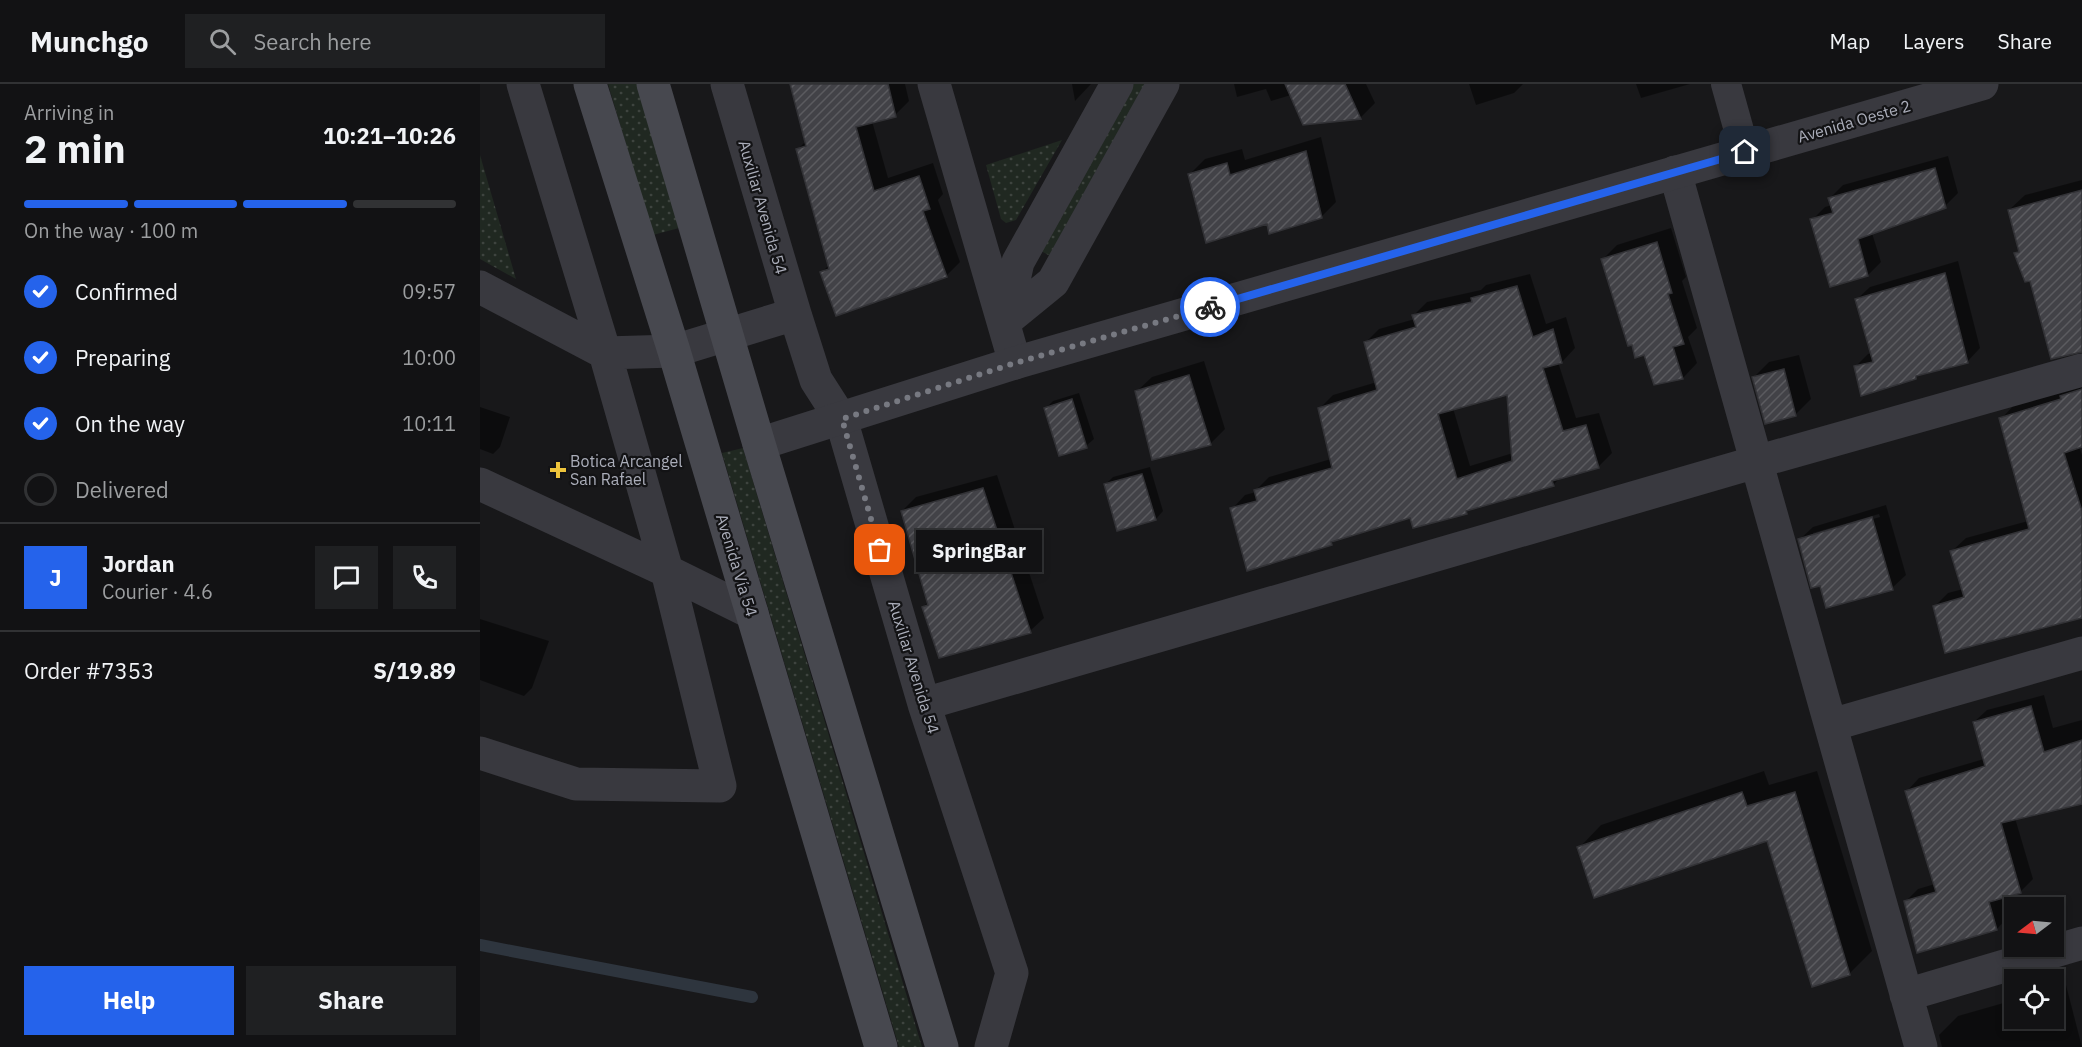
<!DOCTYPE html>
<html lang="en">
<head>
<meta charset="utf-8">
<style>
  body { margin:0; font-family:"IBM Plex Sans",sans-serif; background:#1f2022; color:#f1f3f6; height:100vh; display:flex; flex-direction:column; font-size:22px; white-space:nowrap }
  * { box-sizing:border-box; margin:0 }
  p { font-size:20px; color:#9c9ea0 }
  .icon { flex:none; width:33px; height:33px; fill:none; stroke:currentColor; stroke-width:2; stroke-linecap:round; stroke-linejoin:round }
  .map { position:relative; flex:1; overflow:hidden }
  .side { display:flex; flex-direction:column; background:#121214; width:480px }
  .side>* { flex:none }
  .needle { width:39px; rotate:254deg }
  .buttons { position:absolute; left:1524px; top:813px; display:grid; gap:12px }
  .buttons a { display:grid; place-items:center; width:60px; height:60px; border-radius:0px; background:#121214; box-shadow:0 3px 9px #0003,0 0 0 2px #313234; font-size:30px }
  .pin { position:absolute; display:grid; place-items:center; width:51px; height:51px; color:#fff; margin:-26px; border-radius:12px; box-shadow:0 3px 9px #0006 }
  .courier { position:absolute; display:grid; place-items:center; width:60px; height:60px; margin:-30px; border:4px solid #2563eb; border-radius:50%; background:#fff; color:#222; box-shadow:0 2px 8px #0007 }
  .bubble { position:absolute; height:42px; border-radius:0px; background:#121214; box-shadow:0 3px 9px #0003,0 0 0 2px #313234; font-size:20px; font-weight:700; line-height:42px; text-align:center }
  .summary em { font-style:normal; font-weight:700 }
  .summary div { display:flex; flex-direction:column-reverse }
  .summary { display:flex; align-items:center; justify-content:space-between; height:102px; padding:0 24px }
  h1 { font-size:39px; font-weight:700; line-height:45px }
  .bar { display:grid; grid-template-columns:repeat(4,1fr); gap:9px 6px; align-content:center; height:72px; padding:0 24px }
  .bar i { height:8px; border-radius:4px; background:#313234 }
  .bar .on { background:#2563eb }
  .bar p { grid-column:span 4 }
  .line { display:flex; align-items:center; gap:15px; padding:0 24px; border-top:2px solid #313234 }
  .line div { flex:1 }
  .round { display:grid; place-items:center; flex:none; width:63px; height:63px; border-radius:0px; background:#1f2022 }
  ol { padding:0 24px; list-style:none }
  li { display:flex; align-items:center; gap:18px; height:66px }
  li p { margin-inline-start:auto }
  li .icon { padding:6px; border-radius:50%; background:#2563eb; color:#fff; stroke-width:4 }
  li:last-child { color:#9c9ea0 }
  li i { width:33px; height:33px; border:3px solid #313234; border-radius:50% }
  .primary-button { display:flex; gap:12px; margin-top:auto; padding:12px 24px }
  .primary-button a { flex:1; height:69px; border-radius:0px; background:#2563eb; color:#fff; font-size:24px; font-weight:700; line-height:69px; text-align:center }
  .primary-button a+a { background:#1f2022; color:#f1f3f6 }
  header { display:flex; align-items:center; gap:36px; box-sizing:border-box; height:84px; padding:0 30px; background:#121214; border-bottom:2px solid #313234 }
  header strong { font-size:28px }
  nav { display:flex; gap:33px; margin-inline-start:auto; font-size:21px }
  .search { width:420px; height:54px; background:#1f2022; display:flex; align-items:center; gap:15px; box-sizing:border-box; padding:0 21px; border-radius:0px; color:#9c9ea0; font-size:22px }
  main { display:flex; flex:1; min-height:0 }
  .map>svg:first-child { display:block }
</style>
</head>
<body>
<header>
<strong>Munchgo</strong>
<div class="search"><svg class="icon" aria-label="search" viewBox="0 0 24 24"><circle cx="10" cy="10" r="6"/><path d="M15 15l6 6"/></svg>Search here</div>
<nav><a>Map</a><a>Layers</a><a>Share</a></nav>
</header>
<main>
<section class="side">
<div class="summary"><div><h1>2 min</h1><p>Arriving in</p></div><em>10:21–10:26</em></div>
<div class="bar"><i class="on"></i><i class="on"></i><i class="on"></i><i></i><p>On the way · 100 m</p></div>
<ol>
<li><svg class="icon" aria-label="check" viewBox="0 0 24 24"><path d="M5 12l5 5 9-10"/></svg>Confirmed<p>09:57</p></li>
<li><svg class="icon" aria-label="check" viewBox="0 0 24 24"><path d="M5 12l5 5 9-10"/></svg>Preparing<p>10:00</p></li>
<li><svg class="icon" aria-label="check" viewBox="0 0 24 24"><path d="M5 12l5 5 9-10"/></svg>On the way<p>10:11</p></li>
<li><i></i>Delivered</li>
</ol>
<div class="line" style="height:108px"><b class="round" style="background:#2563eb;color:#fff">J</b><div><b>Jordan</b><p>Courier · 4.6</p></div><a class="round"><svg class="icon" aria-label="chat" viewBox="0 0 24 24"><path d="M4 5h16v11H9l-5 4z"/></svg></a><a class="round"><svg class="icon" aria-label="phone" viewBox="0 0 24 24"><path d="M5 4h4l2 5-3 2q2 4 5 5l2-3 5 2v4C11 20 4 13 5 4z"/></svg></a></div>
<div class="line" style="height:78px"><div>Order #7353</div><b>S/19.89</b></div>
<div class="primary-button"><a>Help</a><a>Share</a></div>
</section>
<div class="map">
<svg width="1602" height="963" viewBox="0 0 1602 963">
  <defs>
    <pattern id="grass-dots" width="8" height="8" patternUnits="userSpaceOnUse" patternTransform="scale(1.5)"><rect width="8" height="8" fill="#202821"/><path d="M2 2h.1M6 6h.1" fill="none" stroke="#3e443f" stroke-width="1.8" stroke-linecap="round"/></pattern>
    <pattern id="building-hatch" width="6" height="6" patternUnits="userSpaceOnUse" patternTransform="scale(1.5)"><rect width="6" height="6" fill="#424247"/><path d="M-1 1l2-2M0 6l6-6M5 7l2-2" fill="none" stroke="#5b5b5f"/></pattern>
  </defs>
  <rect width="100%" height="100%" fill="#18181a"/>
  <path fill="url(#grass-dots)" d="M 128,0 L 157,0 L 199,144 L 173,151 Z
    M 652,0 L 667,0 L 572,173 L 561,167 Z
    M 582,56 L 536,136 L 526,139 L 521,135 L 506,81 Z
    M 0,71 L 36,195 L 0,175 Z
    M 263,364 L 442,963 L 419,963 L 242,369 Z"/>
  <path fill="#0007" fill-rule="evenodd" d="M 312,0 L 425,0 L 429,17 L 415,31 L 392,37 L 408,94 L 453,79 L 463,110 L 458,116 L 480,178 L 466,192 L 342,188 L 349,181 L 318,65 L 326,57 Z
    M 592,0 L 611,0 L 595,17 Z
    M 754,0 L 886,0 L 895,19 L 880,34 L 811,11 L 791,17 L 786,5 L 757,13 Z
    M 989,0 L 1043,0 L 1034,9 L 996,21 Z
    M 1156,0 L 1210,0 L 1161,14 Z
    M 841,53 L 856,118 L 841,133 L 709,91 L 725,75 L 762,65 L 765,76 Z
    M 1468,72 L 1478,109 L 1465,122 L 1392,149 L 1401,178 L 1388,191 L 1332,136 L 1345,123 L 1352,121 L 1350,114 L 1363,101 Z
    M 1602,96 L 1602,144 L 1529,126 L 1545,111 Z
    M 1191,144 L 1206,193 L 1202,197 L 1217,244 L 1208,253 L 1217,279 L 1203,294 L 1175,299 L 1165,269 L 1123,175 L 1137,161 Z
    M 1478,177 L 1500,264 L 1487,278 L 1439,290 L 1436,294 L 1375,283 L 1388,270 L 1392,269 L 1376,216 L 1390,203 Z
    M 1050,190 L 1066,240 L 1086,233 L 1095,264 L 1082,278 L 1078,278 L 1096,334 L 1119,329 L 1132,369 L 1118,383 L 1080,394 L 1073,401 L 931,432 L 856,455 L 851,460 L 752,425 L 765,411 L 776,408 L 776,406 L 789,393 L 851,375 L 840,324 L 853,311 L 897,298 L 886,258 L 899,245 L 935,235 L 934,231 L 947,218 L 1001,206 L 1006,201 ZM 1029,309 L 1033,369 L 990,382 L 973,324 Z
    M 1319,271 L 1331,315 L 1315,331 L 1274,293 L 1289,278 Z
    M 724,277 L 745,345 L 730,360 L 657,307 L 672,293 Z
    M 1602,296 L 1602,362 L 1599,362 L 1602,371 L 1602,532 L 1454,523 L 1468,509 L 1483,505 L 1472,467 L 1486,454 L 1548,437 L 1521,335 L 1534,321 Z
    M 599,309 L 614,355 L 606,362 L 566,324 L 573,317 Z
    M 0,323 L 30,333 L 20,363 L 13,370 L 0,365 Z
    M 670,383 L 683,427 L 676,435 L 625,401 L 633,393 Z
    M 517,391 L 564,534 L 550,547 L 443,523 L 448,518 L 422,427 L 436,413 Z
    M 1406,421 L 1426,491 L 1412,504 L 1341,500 L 1319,456 L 1333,443 ZM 1399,430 L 1400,433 L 1333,452 L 1333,449 Z
    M 0,535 L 69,557 L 52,604 L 44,612 L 0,596 Z
    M 1564,611 L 1573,644 L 1602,636 L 1602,719 L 1535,734 L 1553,795 L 1540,808 L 1524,813 L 1529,832 L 1517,845 L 1425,818 L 1438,805 L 1455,800 L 1427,707 L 1439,694 L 1504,675 L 1494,638 L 1507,626 Z
    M 1284,687 L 1289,701 L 1337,687 L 1392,867 L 1370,889 L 1288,755 L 1099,764 L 1121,741 Z
    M 1586,901 L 1602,963 L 1462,963 L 1459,951 L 1478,932 L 1534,916 L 1534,934 L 1574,934 L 1574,905 Z"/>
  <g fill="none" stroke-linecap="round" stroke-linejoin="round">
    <path stroke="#2e353e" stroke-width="12" d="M 0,861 L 272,913"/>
  </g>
  <path fill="url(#building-hatch)" stroke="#323236" stroke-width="1.5" fill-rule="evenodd" d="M 310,0 L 408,0 L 416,33 L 376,43 L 394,107 L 439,92 L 450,125 L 443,127 L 467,193 L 356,232 L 340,188 L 349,185 L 316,65 L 326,62 Z
    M 805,0 L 865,0 L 881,35 L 823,41 Z
    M 826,67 L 842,134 L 789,150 L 787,140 L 726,159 L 708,90 L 747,79 L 750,91 Z
    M 1455,84 L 1466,124 L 1378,155 L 1388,192 L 1350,203 L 1330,135 L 1353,129 L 1348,114 Z
    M 1602,106 L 1602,268 L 1571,275 L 1550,197 L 1545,198 L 1534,169 L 1539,168 L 1528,126 Z
    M 1177,158 L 1192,209 L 1188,210 L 1204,260 L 1193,263 L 1203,295 L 1174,301 L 1164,271 L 1155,274 L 1152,261 L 1148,262 L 1121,175 Z
    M 1465,189 L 1488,279 L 1436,292 L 1436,295 L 1381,312 L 1374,282 L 1393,278 L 1375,215 Z
    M 1037,202 L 1053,253 L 1073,245 L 1082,279 L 1063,284 L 1083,347 L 1106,341 L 1119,384 L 1072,397 L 1074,402 L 986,427 L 987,430 L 933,444 L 930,434 L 851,458 L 852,461 L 767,487 L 750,424 L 777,417 L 774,406 L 852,384 L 838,324 L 897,306 L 884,258 L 936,243 L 932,231 L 992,218 L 991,214 ZM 1027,311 L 1032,377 L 977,395 L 958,330 Z
    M 1304,285 L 1316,332 L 1285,340 L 1272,293 Z
    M 709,291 L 731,361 L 672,376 L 655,307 Z
    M 1602,305 L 1602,363 L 1584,369 L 1602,427 L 1602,534 L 1465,569 L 1453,522 L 1484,513 L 1470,467 L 1549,445 L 1519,334 L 1581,315 L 1580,312 Z
    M 592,315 L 607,364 L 579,372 L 564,324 Z
    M 662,390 L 676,436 L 637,447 L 624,400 Z
    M 503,404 L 551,549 L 459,574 L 442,523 L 448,521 L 421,427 Z
    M 1392,433 L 1413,506 L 1346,524 L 1340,502 L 1331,504 L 1318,455 Z
    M 1551,622 L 1564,668 L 1602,656 L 1602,720 L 1521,739 L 1541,809 L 1509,818 L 1517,846 L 1437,869 L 1424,817 L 1456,808 L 1425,707 L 1505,682 L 1493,638 Z
    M 1262,708 L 1267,722 L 1315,708 L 1370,891 L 1332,903 L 1287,757 L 1114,814 L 1097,763 Z"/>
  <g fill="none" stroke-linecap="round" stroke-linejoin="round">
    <path stroke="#39393f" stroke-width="30" d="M 1246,0 L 1265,68"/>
    <path stroke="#39393f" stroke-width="33" d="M 247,0 L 315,230 L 336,296 L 361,335 L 444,620 L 532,889 L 511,963
      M 454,0 L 535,279
      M 1195,88 L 1441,963
      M 0,203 L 125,269 L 194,267 L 315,230
      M 525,236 L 538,178 L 637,0
      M 524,238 L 573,198 L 683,0
      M 0,400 L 187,487 L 272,529
      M 444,620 L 1276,378 L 1602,286
      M 1351,641 L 1602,569
      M 0,669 L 96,700 L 240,702 L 187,487 L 125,269 L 43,0
      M 1426,911 L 1602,859"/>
    <path stroke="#39393f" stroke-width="33" d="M 279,360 L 535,279 L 1502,0"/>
    <path stroke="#47484f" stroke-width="33" d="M 110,0 L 194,267 L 401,963
      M 173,0 L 279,360 L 462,963"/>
  </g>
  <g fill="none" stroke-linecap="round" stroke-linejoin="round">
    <path stroke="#777981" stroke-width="6" stroke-dasharray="0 10.8" d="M 400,466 L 362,335 L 535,279 L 730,223"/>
    <path stroke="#2563eb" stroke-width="8" d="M 730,223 L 1265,68"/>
  </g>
  <path fill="#eec43c" stroke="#131315" stroke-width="2" d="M75 377h6v6h6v6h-6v6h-6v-6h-6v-6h6z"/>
  <g text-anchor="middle" stroke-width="4.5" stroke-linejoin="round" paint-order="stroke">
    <g font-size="16" fill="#aaadb9" stroke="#131315">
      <text transform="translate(1374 37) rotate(-16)" y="6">Avenida Oeste 2</text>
      <text transform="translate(283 123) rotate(74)" y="6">Auxiliar Avenida 54</text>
      <text transform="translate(257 481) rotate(73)" y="6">Avenida Vía 54</text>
      <text transform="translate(434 583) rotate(73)" y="6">Auxiliar Avenida 54</text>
    </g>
    <g font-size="16" fill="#aaadb9" stroke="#131315" text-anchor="start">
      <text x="90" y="383">Botica Arcangel<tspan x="90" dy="18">San Rafael</tspan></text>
    </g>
  </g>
</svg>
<div class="buttons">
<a><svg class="needle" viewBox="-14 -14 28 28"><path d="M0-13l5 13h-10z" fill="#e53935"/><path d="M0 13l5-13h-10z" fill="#9c9ea0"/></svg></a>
<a><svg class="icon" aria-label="locate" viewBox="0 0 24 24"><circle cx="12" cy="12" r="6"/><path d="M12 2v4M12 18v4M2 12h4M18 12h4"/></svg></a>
</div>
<div class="pin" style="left:400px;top:466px;background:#ea580c"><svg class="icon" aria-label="bag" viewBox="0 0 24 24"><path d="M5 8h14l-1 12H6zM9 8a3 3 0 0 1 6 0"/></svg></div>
<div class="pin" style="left:1265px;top:68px;background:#1f2937"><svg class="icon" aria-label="home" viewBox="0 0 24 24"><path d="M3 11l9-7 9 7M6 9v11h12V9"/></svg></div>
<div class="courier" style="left:730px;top:223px"><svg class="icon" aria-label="bike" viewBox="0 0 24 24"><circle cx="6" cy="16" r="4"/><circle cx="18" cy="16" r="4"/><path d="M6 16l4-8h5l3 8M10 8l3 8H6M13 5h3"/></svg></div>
<div class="bubble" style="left:436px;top:446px;width:126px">SpringBar</div>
</div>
</main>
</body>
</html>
